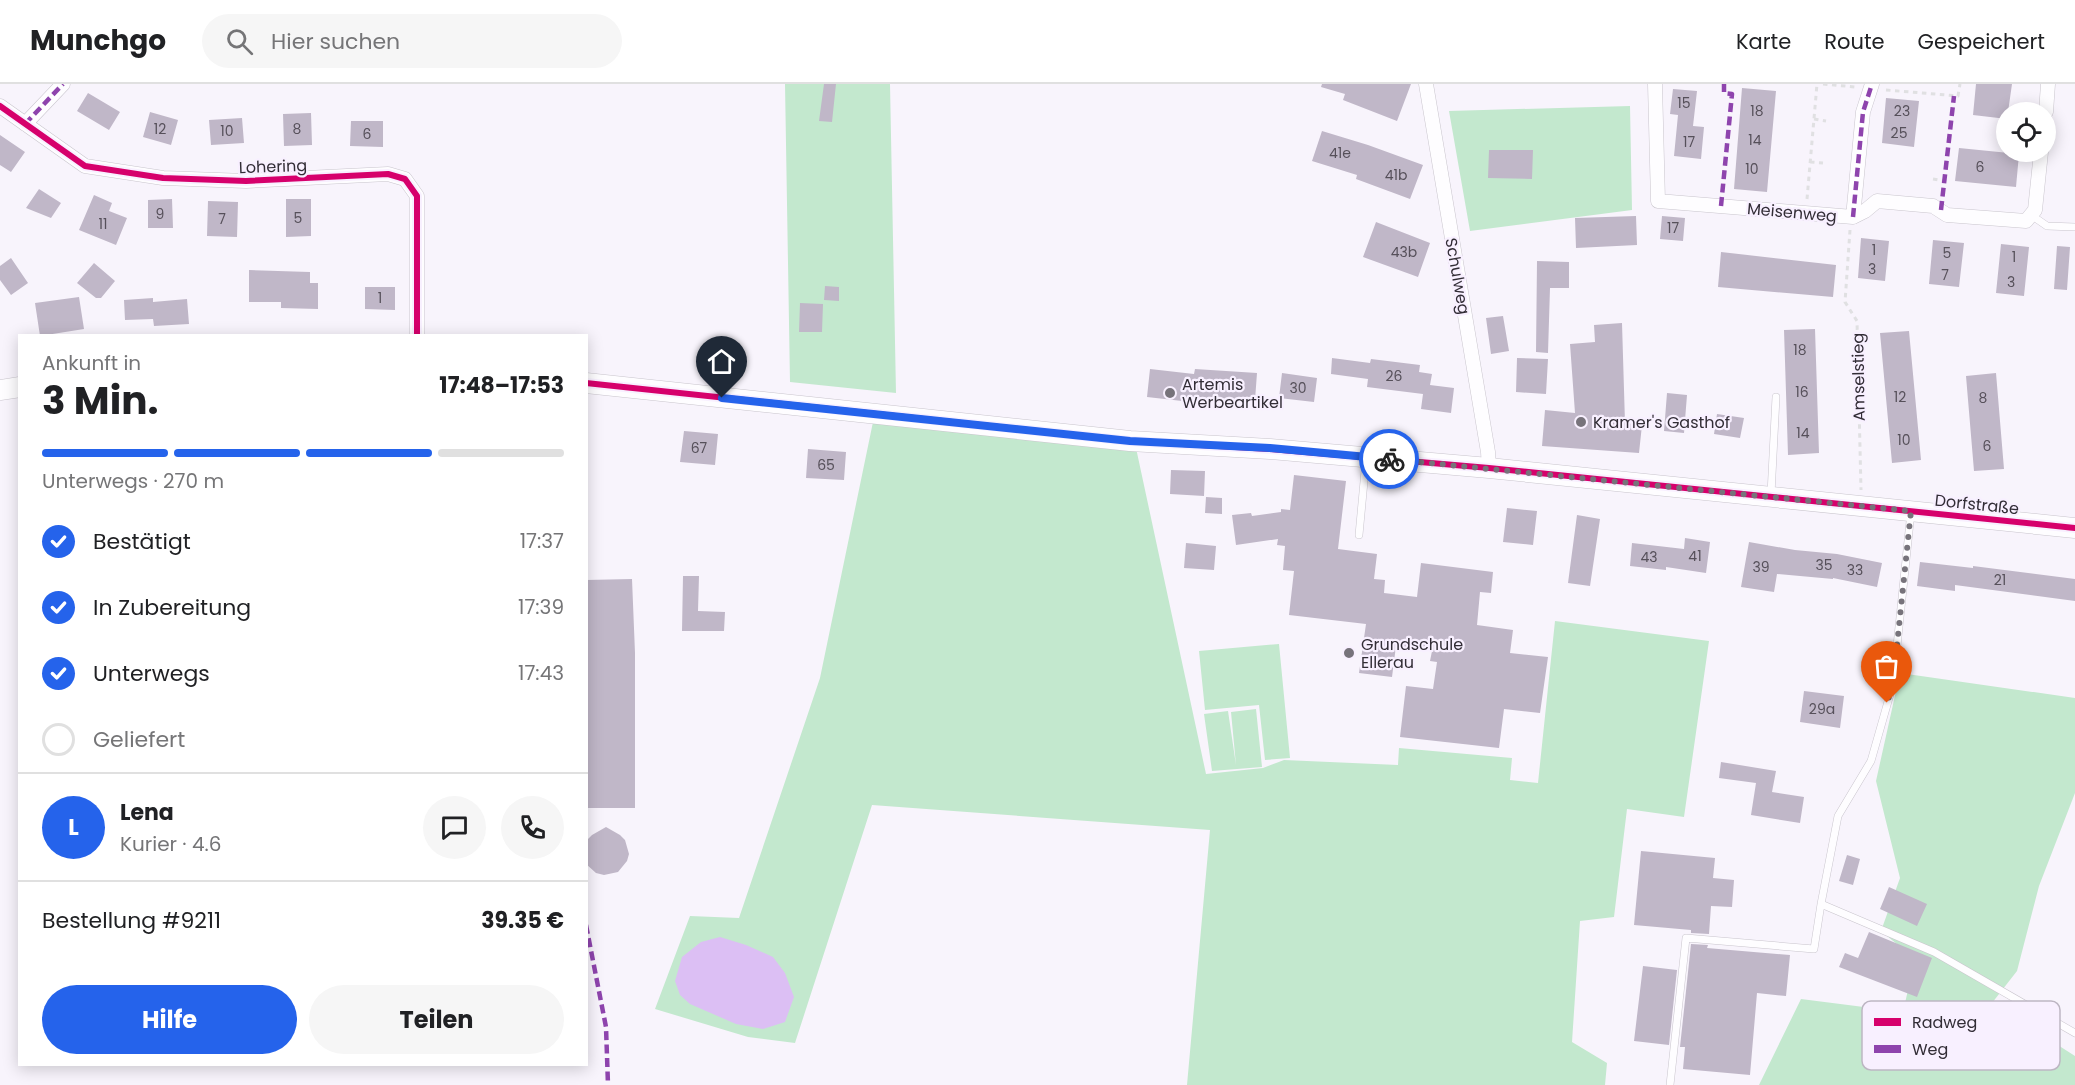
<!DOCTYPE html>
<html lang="de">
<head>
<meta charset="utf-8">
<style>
  body { margin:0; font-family:Poppins,sans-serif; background:#f6f6f6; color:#202124; height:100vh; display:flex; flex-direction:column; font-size:22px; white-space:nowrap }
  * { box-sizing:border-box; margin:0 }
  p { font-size:20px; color:#757577 }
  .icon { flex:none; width:33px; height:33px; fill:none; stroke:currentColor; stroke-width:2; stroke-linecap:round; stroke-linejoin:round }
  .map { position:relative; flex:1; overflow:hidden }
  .side { position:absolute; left:18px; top:250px; width:570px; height:732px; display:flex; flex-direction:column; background:#fff; border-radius:0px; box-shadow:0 3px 15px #0003 }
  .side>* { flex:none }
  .fabs { position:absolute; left:1996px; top:18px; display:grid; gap:12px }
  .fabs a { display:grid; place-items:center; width:60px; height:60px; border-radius:50%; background:#fff; box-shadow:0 3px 15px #0003; font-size:30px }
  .pin { position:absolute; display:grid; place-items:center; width:51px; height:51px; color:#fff; margin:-62px -26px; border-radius:50% 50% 50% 0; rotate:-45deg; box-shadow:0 0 6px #0007 }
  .pin .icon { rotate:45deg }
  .courier { position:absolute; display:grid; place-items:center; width:60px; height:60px; margin:-30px; border:4px solid #2563eb; border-radius:50%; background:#fff; color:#222; box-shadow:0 2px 8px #0007 }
  .summary em { font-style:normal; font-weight:700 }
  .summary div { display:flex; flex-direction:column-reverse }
  .summary { display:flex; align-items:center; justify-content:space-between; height:102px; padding:0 24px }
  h1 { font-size:39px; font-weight:700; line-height:45px }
  .bar { display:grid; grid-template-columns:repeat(4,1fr); gap:9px 6px; align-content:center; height:72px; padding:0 24px }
  .bar i { height:8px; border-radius:4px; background:#e0e0e0 }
  .bar .current { background:#2563eb }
  .bar p { grid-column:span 4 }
  .line { display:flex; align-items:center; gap:15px; padding:0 24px; border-top:2px solid #e0e0e0 }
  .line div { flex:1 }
  .round { display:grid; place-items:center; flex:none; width:63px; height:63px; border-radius:32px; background:#f6f6f6 }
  ol { padding:0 24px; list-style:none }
  li { display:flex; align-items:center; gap:18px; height:66px }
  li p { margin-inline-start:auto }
  li .icon { padding:6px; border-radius:50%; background:#2563eb; color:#fff; stroke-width:4 }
  li:last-child { color:#757577 }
  li i { width:33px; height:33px; border:3px solid #e0e0e0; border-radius:50% }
  .action { display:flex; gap:12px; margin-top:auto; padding:12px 24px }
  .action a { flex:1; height:69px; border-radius:36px; background:#2563eb; color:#fff; font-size:24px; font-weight:700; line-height:69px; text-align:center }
  .action a+a { background:#f6f6f6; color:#202124 }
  header { display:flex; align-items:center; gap:36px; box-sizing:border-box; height:84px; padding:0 30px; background:#fff; border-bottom:2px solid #e0e0e0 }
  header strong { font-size:28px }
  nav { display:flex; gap:33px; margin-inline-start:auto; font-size:21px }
  .search { width:420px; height:54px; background:#f6f6f6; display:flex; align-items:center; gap:15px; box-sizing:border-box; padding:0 21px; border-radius:33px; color:#757577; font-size:22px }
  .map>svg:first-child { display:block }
</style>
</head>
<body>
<header>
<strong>Munchgo</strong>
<div class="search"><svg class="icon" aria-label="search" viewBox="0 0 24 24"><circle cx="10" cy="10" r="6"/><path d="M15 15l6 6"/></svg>Hier suchen</div>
<nav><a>Karte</a><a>Route</a><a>Gespeichert</a></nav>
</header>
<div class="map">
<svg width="2075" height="1001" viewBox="0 0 2075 1001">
  <rect width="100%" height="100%" fill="#f8f4fc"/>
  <path fill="#c3e8ce" d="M 785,0 L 890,0 L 896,309 L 790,298 Z
    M 1630,22 L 1632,126 L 1470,147 L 1449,27 Z
    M 873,338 L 1136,364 L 1206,690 L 1263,684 L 1284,676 L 1398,681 L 1399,664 L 1512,674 L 1510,696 L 1538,699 L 1555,537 L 1709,557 L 1684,733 L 1627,725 L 1614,833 L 1580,837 L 1572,958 L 1607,979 L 1605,1001 L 1187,1001 L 1210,746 L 872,721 L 795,959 L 748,953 L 655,925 L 690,832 L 739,834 L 820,594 Z
    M 1279,560 L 1290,674 L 1265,676 L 1259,621 L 1205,626 L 1199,567 Z
    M 1900,589 L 2075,614 L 2075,709 L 2039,802 L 2017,887 L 1992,919 L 2075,972 L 2075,1001 L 1759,1001 L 1801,915 L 1903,928 L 1915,875 L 1881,847 L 1900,794 L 1876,697 Z
    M 1256,625 L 1262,683 L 1212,687 L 1204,630 L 1228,627 L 1236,681 L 1231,628 Z"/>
  <path fill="#dcbff4" d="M 720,853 L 746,861 L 773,873 L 785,889 L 794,913 L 785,938 L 763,945 L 736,940 L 690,920 L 680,911 L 675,897 L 682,873 L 701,858 Z"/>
  <path fill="#c0b7c8" d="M 824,0 L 836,0 L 832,38 L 819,37 Z
    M 1322,0 L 1411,0 L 1397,37 L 1343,16 L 1345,10 L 1321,3 Z
    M 1976,0 L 2012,0 L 2007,35 L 1973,31 Z
    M 1742,4 L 1776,7 L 1767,108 L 1734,105 Z
    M 1673,5 L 1697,7 L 1693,42 L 1704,43 L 1701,75 L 1674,72 L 1678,31 L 1670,30 Z
    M 88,9 L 120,28 L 109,46 L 77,27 Z
    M 1886,14 L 1919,17 L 1914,63 L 1882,59 Z
    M 150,28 L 178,36 L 171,61 L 143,53 Z
    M 311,29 L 312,61 L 284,62 L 283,30 Z
    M 242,34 L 244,59 L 211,61 L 209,36 Z
    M 351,37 L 383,37 L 383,63 L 350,62 Z
    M 1322,47 L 1368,61 L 1423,81 L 1410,115 L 1356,95 L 1357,91 L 1312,77 Z
    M 0,51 L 25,68 L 11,88 L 0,81 Z
    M 1959,64 L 2019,70 L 2016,103 L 1955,97 Z
    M 1489,66 L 1533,66 L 1532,95 L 1488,94 Z
    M 39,105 L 61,119 L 51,134 L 26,124 Z
    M 94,111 L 112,119 L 109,127 L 127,134 L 116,161 L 79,146 Z
    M 172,115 L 173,144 L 148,144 L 148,116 Z
    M 286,115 L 311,115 L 311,152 L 286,153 Z
    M 208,117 L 238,118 L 237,153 L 207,152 Z
    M 1636,132 L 1637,161 L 1576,164 L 1575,134 Z
    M 1662,132 L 1685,134 L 1683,157 L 1660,155 Z
    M 1376,138 L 1430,159 L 1418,193 L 1363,173 Z
    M 1861,154 L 1889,157 L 1885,197 L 1858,194 Z
    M 1933,156 L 1964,159 L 1959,203 L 1929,200 Z
    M 2001,160 L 2029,163 L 2024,212 L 1996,209 Z
    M 2057,162 L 2070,163 L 2067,206 L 2054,205 Z
    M 1721,168 L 1836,181 L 1833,213 L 1718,203 Z
    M 11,174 L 28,199 L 11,211 L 0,196 L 0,182 Z
    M 1537,177 L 1569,178 L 1569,204 L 1550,204 L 1548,269 L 1536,268 Z
    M 94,179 L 115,197 L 101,214 L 96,214 L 77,199 Z
    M 249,186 L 310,188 L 310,199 L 318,199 L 318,225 L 281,224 L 281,218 L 249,218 Z
    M 825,202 L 839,203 L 839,217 L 824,216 Z
    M 365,203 L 395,203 L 395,226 L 365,225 Z
    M 79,213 L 84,245 L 40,252 L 35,219 Z
    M 153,214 L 153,218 L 187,215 L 189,240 L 154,242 L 153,235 L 125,236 L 124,216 Z
    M 800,219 L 823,220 L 822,248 L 799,248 Z
    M 1503,232 L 1509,267 L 1491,270 L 1486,234 Z
    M 1622,239 L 1625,339 L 1642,341 L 1639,369 L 1542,362 L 1545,326 L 1575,329 L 1570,260 L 1595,258 L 1594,241 Z
    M 1815,245 L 1819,369 L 1788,371 L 1784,246 Z
    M 1909,247 L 1921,376 L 1892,379 L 1880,249 Z
    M 1332,274 L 1370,279 L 1371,275 L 1420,281 L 1419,288 L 1432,290 L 1430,301 L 1454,304 L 1451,329 L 1421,325 L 1423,310 L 1367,303 L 1368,295 L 1331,290 Z
    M 1517,274 L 1548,275 L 1546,310 L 1516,308 Z
    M 1150,285 L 1194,290 L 1195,285 L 1257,289 L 1255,316 L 1191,313 L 1191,318 L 1147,313 Z
    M 1282,289 L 1317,294 L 1314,318 L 1279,314 Z
    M 1996,289 L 2004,385 L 1974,387 L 1966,292 Z
    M 1667,309 L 1687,311 L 1684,349 L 1664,347 Z
    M 1717,330 L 1744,334 L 1740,354 L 1714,350 Z
    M 684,347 L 718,350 L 715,381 L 680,378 Z
    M 808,365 L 846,368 L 844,396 L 806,394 Z
    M 1171,386 L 1205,387 L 1204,412 L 1170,410 Z
    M 1294,391 L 1346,397 L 1338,465 L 1377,470 L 1374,495 L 1385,496 L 1384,509 L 1417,513 L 1421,479 L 1493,488 L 1491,509 L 1480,508 L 1477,541 L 1513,546 L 1510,569 L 1548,573 L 1540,629 L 1504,625 L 1499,664 L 1400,653 L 1406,602 L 1433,605 L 1437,578 L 1430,577 L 1432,567 L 1396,562 L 1392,593 L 1359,589 L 1366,540 L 1289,531 L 1294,487 L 1283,486 L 1285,462 L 1277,461 L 1278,455 L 1236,461 L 1232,431 L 1251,429 L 1252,432 L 1281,428 L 1281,425 L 1290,426 Z
    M 1206,413 L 1222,414 L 1222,430 L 1205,429 Z
    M 1507,424 L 1537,427 L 1533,461 L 1503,458 Z
    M 1577,431 L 1600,435 L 1590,502 L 1568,499 Z
    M 1685,454 L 1710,458 L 1706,489 L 1666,483 L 1666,486 L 1630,482 L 1632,459 L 1684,465 Z
    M 1749,458 L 1795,466 L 1837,470 L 1882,479 L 1877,503 L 1833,494 L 1833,495 L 1777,490 L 1774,508 L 1741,503 Z
    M 1186,459 L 1216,462 L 1214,486 L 1184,484 Z
    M 1920,478 L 1973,484 L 1973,482 L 2075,495 L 2075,517 L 1955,501 L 1955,507 L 1917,502 Z
    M 683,492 L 699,492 L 698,527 L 725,528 L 724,547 L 682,547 Z
    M 632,495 L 635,569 L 635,724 L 586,724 L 586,496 Z
    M 1804,607 L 1844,612 L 1840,644 L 1800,638 Z
    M 1721,678 L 1776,687 L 1772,708 L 1804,713 L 1800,739 L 1751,731 L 1756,699 L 1719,694 Z
    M 606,743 L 620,751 L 625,756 L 629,770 L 627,777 L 618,788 L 604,791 L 596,789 L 586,780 L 586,757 L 592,751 Z
    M 1641,767 L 1715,774 L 1713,794 L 1734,796 L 1732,823 L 1711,822 L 1709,850 L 1691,849 L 1691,846 L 1634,841 Z
    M 1847,771 L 1860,775 L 1853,801 L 1839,797 Z
    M 1889,803 L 1927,820 L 1917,842 L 1880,825 Z
    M 1869,848 L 1932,874 L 1917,913 L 1839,883 L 1845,869 L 1858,874 Z
    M 1691,860 L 1708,861 L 1707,864 L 1790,871 L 1786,912 L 1757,909 L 1750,991 L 1683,985 L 1685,963 L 1680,963 Z
    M 1643,882 L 1677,886 L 1669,961 L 1634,957 Z"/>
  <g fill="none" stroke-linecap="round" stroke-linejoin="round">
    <g stroke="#c9c5cd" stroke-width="8">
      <path id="lane" d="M 2031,131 L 2047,142 L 2075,143
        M 1771,410 L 1776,313
        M 1359,451 L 1366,376
        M 1821,820 L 1934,868 L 2075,949
        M 1670,1001 L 1686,854 L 1814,865 L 1821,820 L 1838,732 L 1871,677 L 1893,600 L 1911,428"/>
    </g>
    <g stroke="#c9c5cd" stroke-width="15">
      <path id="street" d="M 1426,0 L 1488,368 L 1489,384
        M 1655,0 L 1658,117 L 1853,133 L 1865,127 L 1877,117 L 1933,122 L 1947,131 L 2026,137 L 2035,126 L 2041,68
        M 0,22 L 85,82 L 163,94 L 246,97 L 388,90 L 405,95 L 417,112 L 417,252
        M 2046,28 L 2048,0
        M 25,40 L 63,0
        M 1853,133 L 1863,28 L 1872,0"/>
    </g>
    <g stroke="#c9c5cd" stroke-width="21">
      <path id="secondary" d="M 586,299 L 1130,357 L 1270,365 L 1489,384 L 2075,444
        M 0,306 L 20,303"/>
    </g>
    <path stroke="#e0e0e2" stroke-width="3" stroke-dasharray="4.5 4.5" stroke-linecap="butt" d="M 1823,0 L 1855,3
      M 1886,6 L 1958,12 L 1960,0
      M 1814,35 L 1826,37
      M 1810,78 L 1823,79
      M 1933,95 L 1944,97
      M 1807,115 L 1817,0
      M 1850,146 L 1845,218 L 1857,237 L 1861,406"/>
    <use href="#lane" stroke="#fefdff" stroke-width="7"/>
    <use href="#street" stroke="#fefdff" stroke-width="14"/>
    <use href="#secondary" stroke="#fefdff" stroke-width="20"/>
    <path stroke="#8e44ad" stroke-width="4.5" stroke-dasharray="9 4.5" stroke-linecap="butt" d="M 25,40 L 63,0
      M 1721,122 L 1732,10 L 1724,9 L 1724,0
      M 1941,126 L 1954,12
      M 1853,133 L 1863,28 L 1872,0
      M 586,841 L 606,943 L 608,1001"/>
    <g stroke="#f8f0ff" stroke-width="10">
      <path id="cycleway" d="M 0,22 L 85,82 L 163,94 L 246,97 L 388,90 L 405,95 L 417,112 L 417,252
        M 586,299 L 1130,357 L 1270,365 L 1489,384 L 2075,444"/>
    </g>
    <use href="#cycleway" stroke="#d6006c" stroke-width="6"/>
  </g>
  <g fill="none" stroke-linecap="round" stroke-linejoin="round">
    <path stroke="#77737b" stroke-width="6" stroke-dasharray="0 10.8" d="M 1389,375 L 1911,427 L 1893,600 L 1887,619"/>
    <path stroke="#2563eb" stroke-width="8" d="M 722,314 L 1130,357 L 1270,364 L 1389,375"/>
  </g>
  <g fill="#77737b" stroke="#f8f0ff" stroke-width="2">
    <circle cx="1170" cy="309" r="6"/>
    <circle cx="1581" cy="338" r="6"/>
    <circle cx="1349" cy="569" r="6"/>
  </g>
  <g text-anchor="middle" stroke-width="4.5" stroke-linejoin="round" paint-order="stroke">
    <g font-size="14" fill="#56505a">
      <text x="1684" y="24">15</text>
      <text x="1757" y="32">18</text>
      <text x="1902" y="32">23</text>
      <text x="160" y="50">12</text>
      <text x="297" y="50">8</text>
      <text x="227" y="52">10</text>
      <text x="1899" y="54">25</text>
      <text x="367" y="55">6</text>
      <text x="1755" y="61">14</text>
      <text x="1689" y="63">17</text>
      <text x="1340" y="74">41e</text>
      <text x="1980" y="88">6</text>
      <text x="1752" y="90">10</text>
      <text x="1396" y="96">41b</text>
      <text x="160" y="135">9</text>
      <text x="298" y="139">5</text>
      <text x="222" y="140">7</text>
      <text x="103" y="145">11</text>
      <text x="1673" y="149">17</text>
      <text x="1874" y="171">1</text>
      <text x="1404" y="173">43b</text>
      <text x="1947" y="174">5</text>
      <text x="2014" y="178">1</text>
      <text x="1872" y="190">3</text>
      <text x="1945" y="196">7</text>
      <text x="2011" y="203">3</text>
      <text x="380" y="219">1</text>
      <text x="1800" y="271">18</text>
      <text x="1394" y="297">26</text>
      <text x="1298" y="309">30</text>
      <text x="1802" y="313">16</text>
      <text x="1900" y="318">12</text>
      <text x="1983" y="319">8</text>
      <text x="1803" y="354">14</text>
      <text x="1904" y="361">10</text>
      <text x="1987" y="367">6</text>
      <text x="699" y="369">67</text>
      <text x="826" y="386">65</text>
      <text x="1695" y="477">41</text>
      <text x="1649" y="478">43</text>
      <text x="1824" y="486">35</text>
      <text x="1761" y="488">39</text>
      <text x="1855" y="491">33</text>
      <text x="2000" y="501">21</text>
      <text x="1822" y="630">29a</text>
    </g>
    <g font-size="16" fill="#322d36" stroke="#f8f0ff">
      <text transform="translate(273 82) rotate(-2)" y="6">Lohering</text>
      <text transform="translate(1792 128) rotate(5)" y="6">Meisenweg</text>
      <text transform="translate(1458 192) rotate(80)" y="6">Schulweg</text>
      <text transform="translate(1858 293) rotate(-91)" y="6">Amselstieg</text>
      <text transform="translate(1977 420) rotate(6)" y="6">Dorfstraße</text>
    </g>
    <g font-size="16" fill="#322d36" stroke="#f8f0ff" text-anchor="start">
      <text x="1182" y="306">Artemis<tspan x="1182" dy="18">Werbeartikel</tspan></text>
      <text x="1593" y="344">Kramer's Gasthof</text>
      <text x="1361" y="566">Grundschule<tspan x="1361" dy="18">Ellerau</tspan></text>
    </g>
  </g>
  <rect x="1862" y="917" width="198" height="69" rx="9" fill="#f8f0ff" stroke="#bdb6c3" stroke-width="1.5"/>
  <rect x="1874" y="934" width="27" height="8" fill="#d6006c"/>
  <rect x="1874" y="961" width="27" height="8" fill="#8e44ad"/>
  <g font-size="16" fill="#322d36">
    <text x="1912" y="944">Radweg</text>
    <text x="1912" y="971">Weg</text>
  </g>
</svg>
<div class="fabs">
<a><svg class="icon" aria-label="locate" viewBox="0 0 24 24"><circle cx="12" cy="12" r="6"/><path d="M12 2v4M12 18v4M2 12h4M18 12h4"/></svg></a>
</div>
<div class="pin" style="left:1887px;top:619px;background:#ea580c"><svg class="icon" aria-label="bag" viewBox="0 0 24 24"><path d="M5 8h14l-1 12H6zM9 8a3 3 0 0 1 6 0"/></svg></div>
<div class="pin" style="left:722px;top:314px;background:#1f2937"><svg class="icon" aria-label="home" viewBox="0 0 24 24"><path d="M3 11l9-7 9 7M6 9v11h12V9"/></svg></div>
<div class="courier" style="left:1389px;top:375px"><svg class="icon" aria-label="bike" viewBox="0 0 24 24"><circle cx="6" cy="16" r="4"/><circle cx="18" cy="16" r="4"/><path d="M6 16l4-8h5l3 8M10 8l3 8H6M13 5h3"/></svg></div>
<section class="side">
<div class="summary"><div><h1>3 Min.</h1><p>Ankunft in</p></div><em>17:48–17:53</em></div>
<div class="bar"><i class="current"></i><i class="current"></i><i class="current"></i><i></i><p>Unterwegs · 270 m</p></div>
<ol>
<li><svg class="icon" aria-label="check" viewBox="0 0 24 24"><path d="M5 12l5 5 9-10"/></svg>Bestätigt<p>17:37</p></li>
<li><svg class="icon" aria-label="check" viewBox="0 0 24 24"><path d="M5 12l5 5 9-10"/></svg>In Zubereitung<p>17:39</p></li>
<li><svg class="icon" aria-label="check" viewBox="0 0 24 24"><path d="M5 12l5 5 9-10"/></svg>Unterwegs<p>17:43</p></li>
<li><i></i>Geliefert</li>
</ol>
<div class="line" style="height:108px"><b class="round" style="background:#2563eb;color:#fff">L</b><div><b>Lena</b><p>Kurier · 4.6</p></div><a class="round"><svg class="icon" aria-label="chat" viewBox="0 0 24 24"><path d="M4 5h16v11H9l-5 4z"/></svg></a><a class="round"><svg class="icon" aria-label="phone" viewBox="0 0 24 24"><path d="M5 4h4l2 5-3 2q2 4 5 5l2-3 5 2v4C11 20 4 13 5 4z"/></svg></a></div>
<div class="line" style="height:78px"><div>Bestellung #9211</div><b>39.35 €</b></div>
<div class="action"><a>Hilfe</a><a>Teilen</a></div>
</section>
</div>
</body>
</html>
